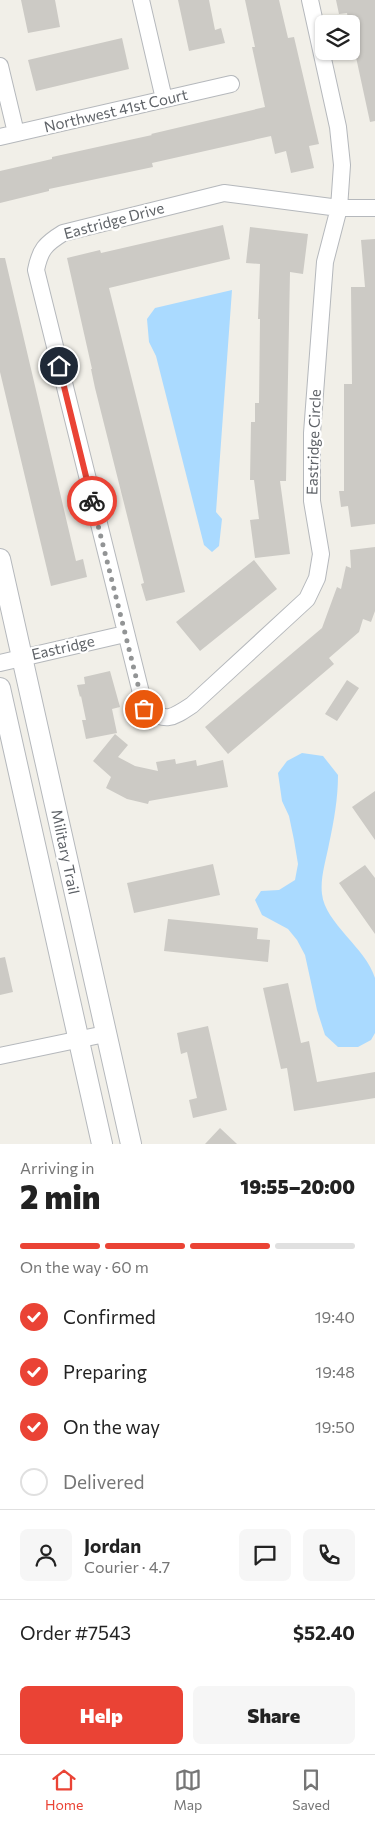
<!DOCTYPE html>
<html lang="en">
<head>
<meta charset="utf-8">
<style>
  body { margin:0; font-family:Commissioner,sans-serif; background:#f6f6f6; color:#222; height:100vh; display:flex; flex-direction:column; font-size:19px; white-space:nowrap }
  * { box-sizing:border-box; margin:0 }
  p { font-size:16px; color:#767676 }
  .icon { flex:none; width:28px; height:28px; fill:none; stroke:currentColor; stroke-width:2; stroke-linecap:round; stroke-linejoin:round }
  .map { position:relative; height:1144px; overflow:hidden }
  .sheet { display:flex; flex-direction:column; background:#fff; flex:1 }
  .sheet>* { flex:none }
  .controls { position:absolute; left:315px; top:15px; display:grid; gap:10px }
  .controls a { display:grid; place-items:center; width:45px; height:45px; border-radius:8px; background:#fff; box-shadow:0 1px 4px #0004; font-size:25px }
  .pin { position:absolute; display:grid; place-items:center; width:42px; height:42px; color:#fff; margin:-21px; border:2px solid #fff; border-radius:50%; box-shadow:0 1px 5px #0007 }
  .courier { position:absolute; display:grid; place-items:center; width:50px; height:50px; margin:-25px; border:4px solid #ea4335; border-radius:50%; background:#fff; color:#222; box-shadow:0 1px 6px #0007 }
  .headline em { font-style:normal; font-weight:800 }
  .headline div { display:flex; flex-direction:column-reverse }
  .headline { display:flex; align-items:center; justify-content:space-between; height:85px; padding:0 20px }
  h1 { font-size:32px; font-weight:800; line-height:38px }
  .bar { display:grid; grid-template-columns:repeat(4,1fr); gap:8px 5px; align-content:center; height:60px; padding:0 20px }
  .bar i { height:6px; border-radius:4px; background:#e0e0e0 }
  .bar .selected { background:#ea4335 }
  .bar p { grid-column:span 4 }
  .line { display:flex; align-items:center; gap:12px; padding:0 20px; border-top:1px solid #e0e0e0 }
  .line div { flex:1 }
  .round { display:grid; place-items:center; flex:none; width:52px; height:52px; border-radius:8px; background:#f6f6f6 }
  ol { padding:0 20px; list-style:none }
  li { display:flex; align-items:center; gap:15px; height:55px }
  li p { margin-inline-start:auto }
  li .icon { padding:5px; border-radius:50%; background:#ea4335; color:#fff; stroke-width:4 }
  li:last-child { color:#767676 }
  li i { width:28px; height:28px; border:2px solid #e0e0e0; border-radius:50% }
  .cta { display:flex; gap:10px; margin-top:auto; padding:10px 20px }
  .cta a { flex:1; height:58px; border-radius:8px; background:#ea4335; color:#fff; font-size:20px; font-weight:800; line-height:58px; text-align:center }
  .cta a+a { background:#f6f6f6; color:#222 }
  .dock { display:flex; justify-content:space-around; align-items:center; height:70px; border-top:1px solid #e0e0e0; background:#fff; font-size:14px; color:#767676 }
  .dock a { display:grid; justify-items:center; gap:2px }
  .dock .selected { color:#ea4335 }
  .map>svg:first-child { display:block }
</style>
</head>
<body>
<div class="map">
<svg width="375" height="1144" viewBox="0 0 375 1144">
  <rect width="100%" height="100%" fill="#f1efe8"/>
  <path fill="#aadaff" d="M 232,290 L 216,512 L 222,519 L 219,546 L 212,552 L 204,545 L 156,356 L 149,342 L 147,319 L 155,308 Z
    M 302,753 L 323,756 L 338,775 C 338,798 334,821 329,844 C 326,860 320,878 322,894 C 325,923 366,948 375,978 L 375,1033 L 371,1040 L 358,1047 L 338,1047 L 325,1035 L 317,1010 L 305,955 L 297,940 L 288,929 L 262,915 L 255,900 L 261,891 L 279,890 L 295,880 L 298,864 L 294,840 L 289,816 L 282,801 L 278,773 L 287,761 Z"/>
  <path fill="#cccac5" d="M 21,0 L 55,0 L 60,27 L 28,33 Z
    M 178,0 L 209,0 L 215,30 L 221,28 L 225,43 L 189,51 Z
    M 245,0 L 279,0 L 288,38 L 294,37 L 319,144 L 309,146 L 314,168 L 291,173 L 286,151 L 275,154 L 271,136 L 152,163 L 153,167 L 49,189 L 49,191 L 0,203 L 0,171 L 52,159 L 52,157 L 152,135 L 151,134 L 265,107 L 252,47 L 255,47 Z
    M 336,0 L 375,0 L 375,121 L 370,122 L 351,34 L 351,24 L 349,24 L 347,13 L 339,14 Z
    M 122,38 L 129,69 L 36,91 L 28,60 Z
    M 223,225 L 230,259 L 109,288 L 185,592 L 146,601 L 141,584 L 144,583 L 95,388 L 91,369 L 92,369 L 67,258 L 100,250 L 101,253 Z
    M 250,227 L 308,234 L 303,274 L 290,272 L 286,481 L 280,481 L 290,554 L 255,558 L 250,520 L 259,519 L 254,480 L 250,480 L 251,422 L 255,422 L 255,403 L 259,403 L 260,319 L 258,319 L 260,264 L 246,263 Z
    M 375,239 L 375,524 L 351,527 L 348,506 L 341,507 L 339,491 L 344,491 L 344,384 L 352,384 L 351,287 L 365,287 L 361,240 Z
    M 0,258 L 5,258 L 76,561 L 83,559 L 87,577 L 51,586 L 0,372 Z
    M 375,547 L 375,611 L 371,622 L 363,619 L 359,632 L 329,658 L 334,664 L 228,754 L 205,727 L 322,628 L 337,587 L 341,589 L 346,566 L 351,568 L 350,550 Z
    M 254,560 L 277,589 L 200,651 L 176,622 Z
    M 110,671 L 120,707 L 112,709 L 117,733 L 86,739 L 82,720 L 86,720 L 81,696 L 80,697 L 77,685 L 85,684 L 84,677 Z
    M 347,680 L 359,688 L 337,721 L 325,714 Z
    M 115,734 L 128,745 L 118,757 L 135,766 L 158,771 L 156,762 L 175,759 L 176,764 L 196,760 L 197,766 L 223,760 L 228,787 L 149,801 L 148,804 L 127,799 L 106,788 L 111,777 L 93,761 Z
    M 375,791 L 375,840 L 352,807 Z
    M 213,864 L 220,895 L 134,913 L 127,883 Z
    M 365,865 L 375,878 L 375,934 L 339,883 Z
    M 168,919 L 258,928 L 257,939 L 270,940 L 268,962 L 164,951 Z
    M 5,957 L 13,992 L 0,995 L 0,958 Z
    M 288,983 L 301,1043 L 309,1041 L 317,1082 L 375,1072 L 375,1098 L 294,1111 L 287,1068 L 281,1069 L 263,988 Z
    M 208,1026 L 227,1110 L 193,1118 L 189,1100 L 197,1098 L 187,1052 L 181,1054 L 177,1033 Z
    M 220,1128 L 237,1144 L 205,1144 Z"/>
  <g fill="none" stroke-linecap="round" stroke-linejoin="round">
    <g stroke="#b5b8bc" stroke-width="18">
      <path id="minor" d="M 141,0 L 164,99
        M 310,0 L 338,127 L 342,165 L 339,208 L 325,262 L 312,433 L 312,501 L 321,554 L 317,578 L 307,599 L 192,705 C 171,719 167,722 145,709 L 36,270 C 40,250 45,244 63,233 L 224,193 L 339,208 L 375,208
        M 0,66 L 16,133
        M 0,137 L 231,84
        M 0,663 L 125,634
        M 0,1056 L 105,1034"/>
    </g>
    <g stroke="#b5b8bc" stroke-width="22">
      <path id="tertiary" d="M 0,559 L 131,1144
        M 0,688 L 102,1144"/>
    </g>
    <use href="#minor" stroke="#fff" stroke-width="16"/>
    <use href="#tertiary" stroke="#fff" stroke-width="20"/>
  </g>
  <g fill="none" stroke-linecap="round" stroke-linejoin="round">
    <path stroke="#929495" stroke-width="5" stroke-dasharray="0 9" d="M 92,501 L 144,709"/>
    <path stroke="#ea4335" stroke-width="6" d="M 59,366 L 92,501"/>
  </g>
  <g text-anchor="middle" stroke-width="4.5" stroke-linejoin="round" paint-order="stroke">
    <g font-size="15" fill="#5f6368" stroke="#fff">
      <text transform="translate(116 111) rotate(-13)" y="5">Northwest 41st Court</text>
      <text transform="translate(114 221) rotate(-15)" y="5">Eastridge Drive</text>
      <text transform="translate(314 442) rotate(-88)" y="5">Eastridge Circle</text>
      <text transform="translate(63 648) rotate(-13)" y="5">Eastridge</text>
      <text transform="translate(65 852) rotate(78)" y="5">Military Trail</text>
    </g>
  </g>
</svg>
<div class="controls">
<a><svg class="icon" aria-label="layers" viewBox="0 0 24 24"><path d="M12 4l9 5-9 5-9-5zM3 14l9 5 9-5"/></svg></a>
</div>
<div class="pin" style="left:144px;top:709px;background:#ea580c"><svg class="icon" aria-label="bag" viewBox="0 0 24 24"><path d="M5 8h14l-1 12H6zM9 8a3 3 0 0 1 6 0"/></svg></div>
<div class="pin" style="left:59px;top:366px;background:#1f2937"><svg class="icon" aria-label="home" viewBox="0 0 24 24"><path d="M3 11l9-7 9 7M6 9v11h12V9"/></svg></div>
<div class="courier" style="left:92px;top:501px"><svg class="icon" aria-label="bike" viewBox="0 0 24 24"><circle cx="6" cy="16" r="4"/><circle cx="18" cy="16" r="4"/><path d="M6 16l4-8h5l3 8M10 8l3 8H6M13 5h3"/></svg></div>
</div>
<section class="sheet">
<div class="headline"><div><h1>2 min</h1><p>Arriving in</p></div><em>19:55–20:00</em></div>
<div class="bar"><i class="selected"></i><i class="selected"></i><i class="selected"></i><i></i><p>On the way · 60 m</p></div>
<ol>
<li><svg class="icon" aria-label="check" viewBox="0 0 24 24"><path d="M5 12l5 5 9-10"/></svg>Confirmed<p>19:40</p></li>
<li><svg class="icon" aria-label="check" viewBox="0 0 24 24"><path d="M5 12l5 5 9-10"/></svg>Preparing<p>19:48</p></li>
<li><svg class="icon" aria-label="check" viewBox="0 0 24 24"><path d="M5 12l5 5 9-10"/></svg>On the way<p>19:50</p></li>
<li><i></i>Delivered</li>
</ol>
<div class="line" style="height:90px"><a class="round"><svg class="icon" aria-label="person" viewBox="0 0 24 24"><circle cx="12" cy="8" r="4"/><path d="M4 21q1-7 8-7t8 7"/></svg></a><div><b>Jordan</b><p>Courier · 4.7</p></div><a class="round"><svg class="icon" aria-label="chat" viewBox="0 0 24 24"><path d="M4 5h16v11H9l-5 4z"/></svg></a><a class="round"><svg class="icon" aria-label="phone" viewBox="0 0 24 24"><path d="M5 4h4l2 5-3 2q2 4 5 5l2-3 5 2v4C11 20 4 13 5 4z"/></svg></a></div>
<div class="line" style="height:65px"><div>Order #7543</div><b>$52.40</b></div>
<div class="cta"><a>Help</a><a>Share</a></div>
</section>
<nav class="dock">
<a class="selected"><svg class="icon" aria-label="home" viewBox="0 0 24 24"><path d="M3 11l9-7 9 7M6 9v11h12V9"/></svg>Home</a>
<a><svg class="icon" aria-label="map" viewBox="0 0 24 24"><path d="M3 6l6-2 6 2 6-2v14l-6 2-6-2-6 2zM9 4v14M15 6v14"/></svg>Map</a>
<a><svg class="icon" aria-label="saved" viewBox="0 0 24 24"><path d="M7 4h10v16l-5-4-5 4z"/></svg>Saved</a>
</nav>
</body>
</html>
